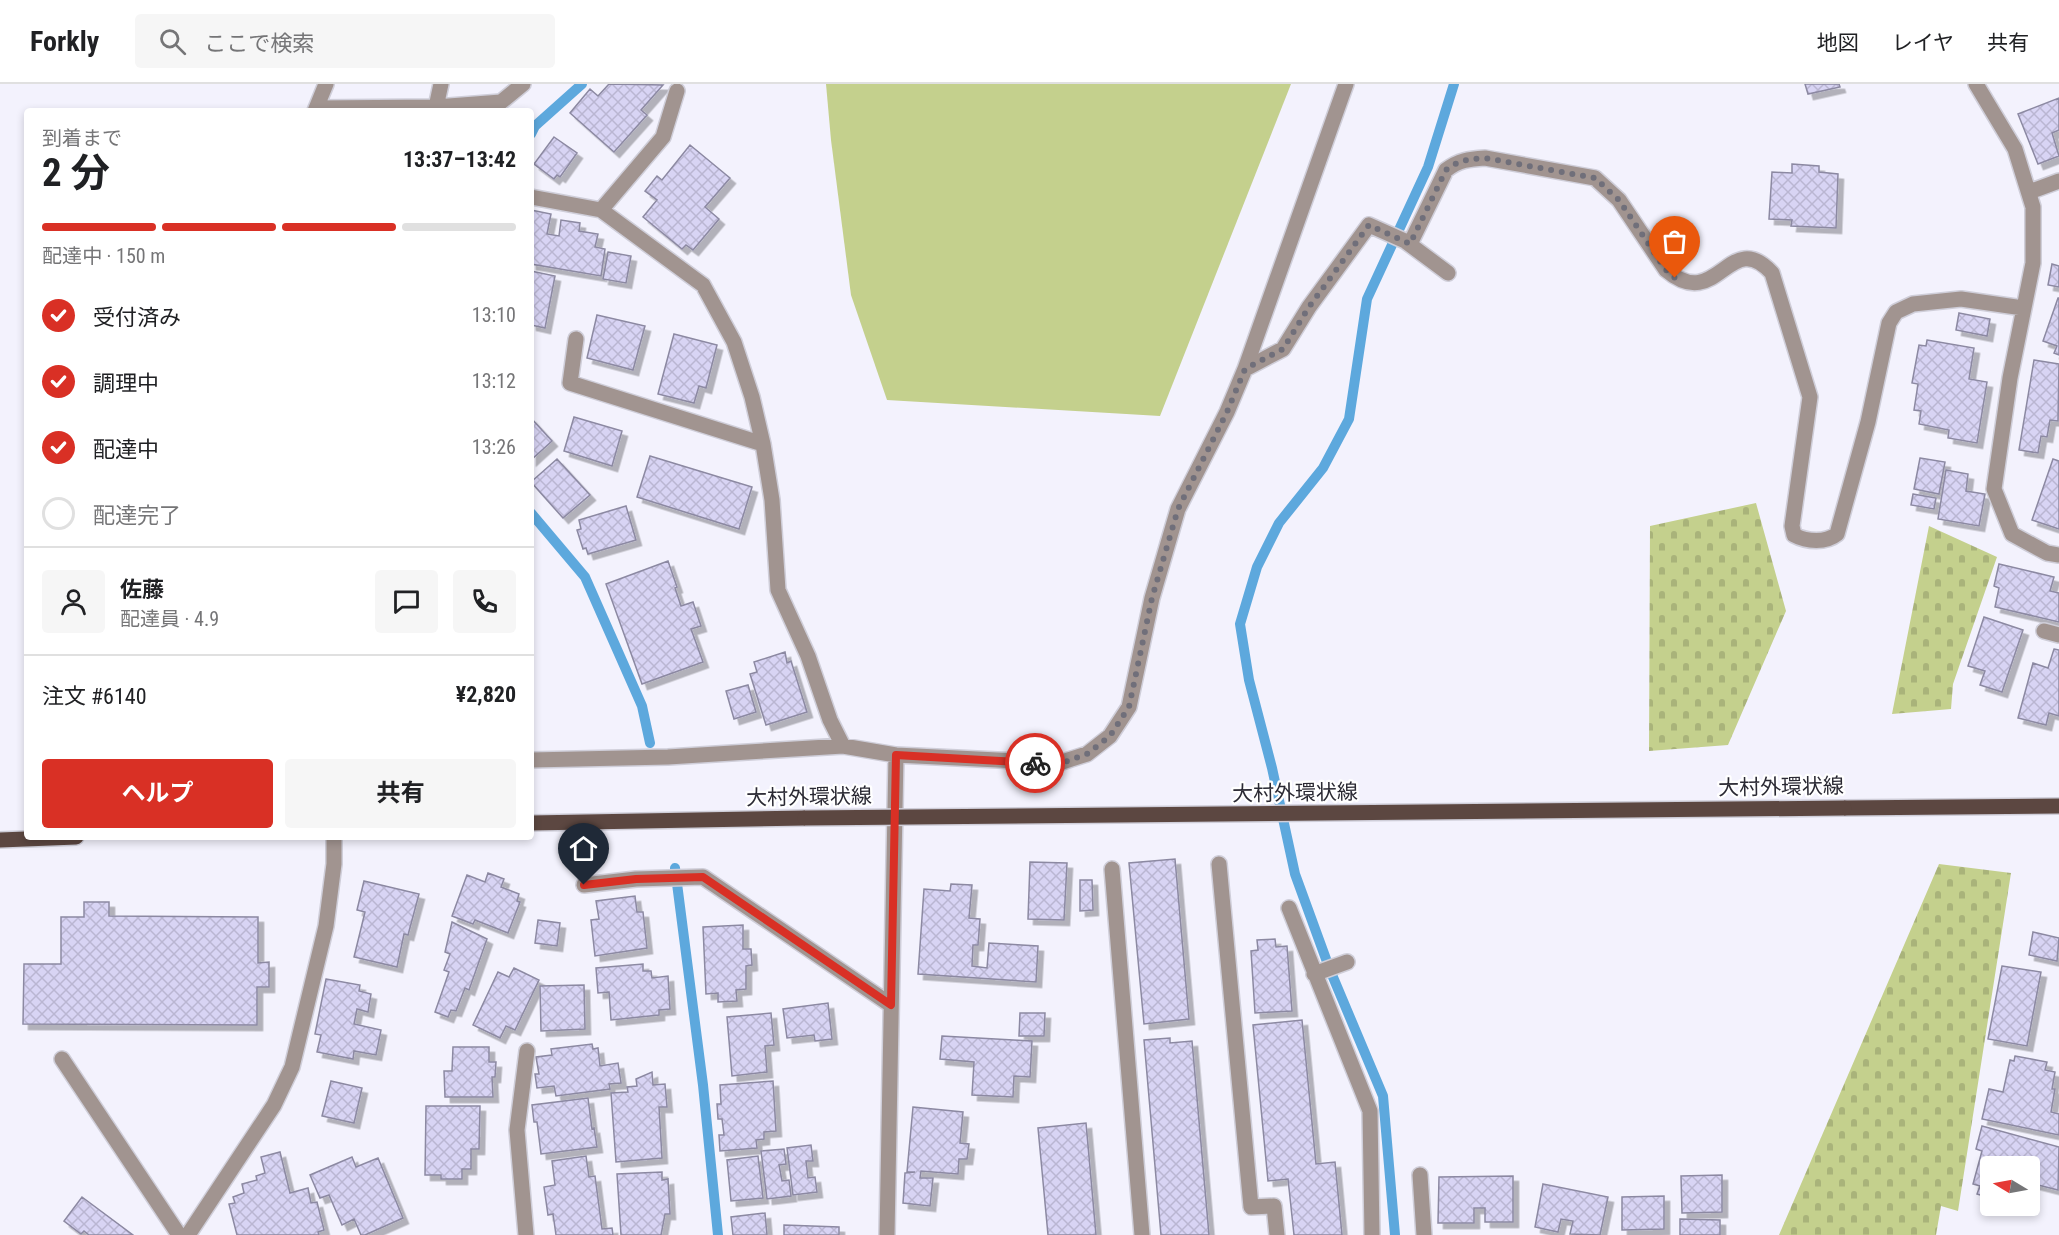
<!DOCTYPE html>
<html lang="ja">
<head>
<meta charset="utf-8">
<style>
  body { margin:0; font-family:"Roboto Condensed","Noto Sans JP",sans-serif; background:#f6f6f6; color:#202124; height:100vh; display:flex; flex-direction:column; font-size:22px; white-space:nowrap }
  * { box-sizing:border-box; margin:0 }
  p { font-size:20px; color:#757577 }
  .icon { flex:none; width:33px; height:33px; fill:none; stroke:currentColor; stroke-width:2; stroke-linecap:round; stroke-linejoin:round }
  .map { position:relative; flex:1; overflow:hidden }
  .details { position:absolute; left:24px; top:24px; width:510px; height:732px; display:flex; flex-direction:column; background:#fff; border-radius:6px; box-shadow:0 3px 9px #0003 }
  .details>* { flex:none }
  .needle { width:39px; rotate:280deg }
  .controls { position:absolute; left:1980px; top:1072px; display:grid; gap:12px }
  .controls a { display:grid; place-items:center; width:60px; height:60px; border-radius:6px; background:#fff; box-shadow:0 3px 9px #0003; font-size:30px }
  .pin { position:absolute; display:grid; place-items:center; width:51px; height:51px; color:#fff; margin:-62px -26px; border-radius:50% 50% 50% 0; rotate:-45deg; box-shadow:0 0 6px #0007 }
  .pin .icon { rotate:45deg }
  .courier { position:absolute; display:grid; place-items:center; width:60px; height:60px; margin:-30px; border:4px solid #d93025; border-radius:50%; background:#fff; color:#222; box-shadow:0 2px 8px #0007 }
  .headline em { font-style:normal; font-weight:700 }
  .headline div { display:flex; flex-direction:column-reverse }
  .headline { display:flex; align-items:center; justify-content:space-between; height:102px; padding:0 18px }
  h1 { font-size:39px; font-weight:700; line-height:45px }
  .bar { display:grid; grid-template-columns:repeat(4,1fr); gap:9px 6px; align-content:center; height:72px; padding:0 18px }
  .bar i { height:8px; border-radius:4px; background:#e0e0e0 }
  .bar .active { background:#d93025 }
  .bar p { grid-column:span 4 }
  .line { display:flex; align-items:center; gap:15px; padding:0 18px; border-top:2px solid #e0e0e0 }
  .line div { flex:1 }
  .round { display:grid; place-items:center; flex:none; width:63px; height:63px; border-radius:6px; background:#f6f6f6 }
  ol { padding:0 18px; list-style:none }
  li { display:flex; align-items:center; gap:18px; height:66px }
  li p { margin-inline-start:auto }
  li .icon { padding:6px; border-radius:50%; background:#d93025; color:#fff; stroke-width:4 }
  li:last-child { color:#757577 }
  li i { width:33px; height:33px; border:3px solid #e0e0e0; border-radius:50% }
  .action { display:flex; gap:12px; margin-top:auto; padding:12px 18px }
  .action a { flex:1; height:69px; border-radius:6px; background:#d93025; color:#fff; font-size:24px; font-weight:700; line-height:69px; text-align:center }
  .action a+a { background:#f6f6f6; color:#202124 }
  header { display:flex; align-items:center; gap:36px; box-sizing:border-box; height:84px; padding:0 30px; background:#fff; border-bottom:2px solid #e0e0e0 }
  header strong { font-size:28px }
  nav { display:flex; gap:33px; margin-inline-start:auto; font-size:21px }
  .search { width:420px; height:54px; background:#f6f6f6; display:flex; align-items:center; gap:15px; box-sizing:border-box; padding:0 21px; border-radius:6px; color:#757577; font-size:22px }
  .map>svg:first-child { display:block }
</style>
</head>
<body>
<header>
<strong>Forkly</strong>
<div class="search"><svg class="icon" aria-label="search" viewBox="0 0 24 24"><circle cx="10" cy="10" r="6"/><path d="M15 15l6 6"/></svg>ここで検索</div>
<nav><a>地図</a><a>レイヤ</a><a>共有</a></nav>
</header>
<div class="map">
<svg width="2059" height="1151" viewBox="0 0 2059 1151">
  <defs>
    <pattern id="cemetery-stones" width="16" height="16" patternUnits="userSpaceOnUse" patternTransform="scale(1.5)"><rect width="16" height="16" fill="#c4d08d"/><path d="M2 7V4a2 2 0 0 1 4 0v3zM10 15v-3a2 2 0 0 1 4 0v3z" fill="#a9b37a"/></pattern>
    <pattern id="building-cross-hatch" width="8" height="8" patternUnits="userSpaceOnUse" patternTransform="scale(1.5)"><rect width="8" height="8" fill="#d8d4f4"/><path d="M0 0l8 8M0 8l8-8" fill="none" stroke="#bab6d2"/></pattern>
    <filter id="shadow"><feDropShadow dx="5.5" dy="5.5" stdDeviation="0" flood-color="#0004"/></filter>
  </defs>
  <rect width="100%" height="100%" fill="#f3f2fd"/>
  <path fill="url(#cemetery-stones)" d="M 1756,419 L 1786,527 L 1728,661 L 1649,667 L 1650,442 Z
    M 1929,442 L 1997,473 L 1953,600 L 1951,625 L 1892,630 Z
    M 1939,780 L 2011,789 L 1958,1127 L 1941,1122 L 1936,1151 L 1779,1151 Z"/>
  <path fill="#c4d08d" d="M 826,0 L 1291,0 L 1160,332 L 887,316 L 851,211 L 831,56 Z"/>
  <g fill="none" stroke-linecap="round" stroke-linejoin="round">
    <path stroke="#5da8dd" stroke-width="10" d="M 531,50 L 535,42 L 582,0
      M 531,429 L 585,493 L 642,622 L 650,659
      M 675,784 L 703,1001 L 718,1151
      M 1395,1151 L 1383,1012 L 1330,886 L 1295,790 L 1272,684 L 1249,596 L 1240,540 L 1257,483 L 1279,439 L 1323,384 L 1349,335 L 1367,215 L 1428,83 L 1454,0"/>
  </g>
  <path fill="url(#building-cross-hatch)" stroke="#8c89a2" stroke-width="1.5" filter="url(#shadow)" d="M 609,0 L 663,1 L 641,26 L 647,31 L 614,68 L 570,29 L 590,5 L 598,12 Z
    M 1805,0 L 1839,0 L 1840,3 L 1808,10 Z
    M 2059,14 L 2059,46 L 2052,49 L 2059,72 L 2038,80 L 2018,30 Z
    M 554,53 L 577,69 L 560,93 L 557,91 L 554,95 L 534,80 Z
    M 690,61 L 730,94 L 705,123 L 719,135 L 693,166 L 686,161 L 682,165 L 643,133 L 657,116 L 645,107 L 657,92 L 662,96 Z
    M 1792,80 L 1819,82 L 1819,88 L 1838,90 L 1836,144 L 1791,142 L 1792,136 L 1769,135 L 1772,88 L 1792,89 Z
    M 531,126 L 551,130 L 547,150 L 559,152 L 561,136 L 580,139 L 579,147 L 598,150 L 595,163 L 605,165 L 601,192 L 531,180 Z
    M 608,168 L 631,172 L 626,199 L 603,195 Z
    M 2052,180 L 2059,182 L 2059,203 L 2048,201 Z
    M 531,187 L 555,192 L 545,244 L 531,241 Z
    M 2058,214 L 2059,214 L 2059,271 L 2054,269 L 2057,262 L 2043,257 Z
    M 1959,229 L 1990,235 L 1987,252 L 1956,246 Z
    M 597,231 L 645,242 L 633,286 L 587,274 Z
    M 674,250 L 717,261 L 706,304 L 699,302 L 694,319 L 658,310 Z
    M 1927,256 L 1974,264 L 1969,295 L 1987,298 L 1977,359 L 1948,354 L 1949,346 L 1919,340 L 1921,327 L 1914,326 L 1918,300 L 1912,299 L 1919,261 L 1926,262 Z
    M 2034,276 L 2059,280 L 2058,337 L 2050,336 L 2047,353 L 2041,352 L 2038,369 L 2019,366 Z
    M 574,333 L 622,347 L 612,382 L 564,367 Z
    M 531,334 L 552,357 L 531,376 Z
    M 650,372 L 752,403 L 739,445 L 637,413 Z
    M 1920,374 L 1945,378 L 1939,410 L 1914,405 Z
    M 557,375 L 590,411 L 563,434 L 531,398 Z
    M 2053,375 L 2059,377 L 2059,445 L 2032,436 Z
    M 1946,386 L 1968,390 L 1966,407 L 1985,410 L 1979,442 L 1938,435 Z
    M 1913,410 L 1936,414 L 1934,425 L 1911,421 Z
    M 626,422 L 636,456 L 588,470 L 586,464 L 583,465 L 577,446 L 581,445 L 579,436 Z
    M 668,477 L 677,503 L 675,504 L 681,522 L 693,518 L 701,542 L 691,545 L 703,578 L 642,600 L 606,500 Z
    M 1999,480 L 2054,493 L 2050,507 L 2059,509 L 2059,538 L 1995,523 L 1999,504 L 1994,502 Z
    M 1984,533 L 2023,546 L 2002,608 L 1980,601 L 1985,587 L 1968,582 Z
    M 2054,565 L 2059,566 L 2059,632 L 2049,629 L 2046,641 L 2018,634 L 2033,579 L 2048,584 Z
    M 785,568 L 787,579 L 791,577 L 807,628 L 766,641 L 750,590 L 757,588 L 754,578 Z
    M 748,601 L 756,628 L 734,635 L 726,607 Z
    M 1175,775 L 1189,935 L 1144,940 L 1129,779 Z
    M 1030,778 L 1067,779 L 1064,836 L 1028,835 Z
    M 488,789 L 504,795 L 501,803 L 519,810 L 517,817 L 520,818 L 508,849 L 475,836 L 473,840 L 452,832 L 467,791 L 485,798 Z
    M 1080,796 L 1092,796 L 1093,826 L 1080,827 Z
    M 364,797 L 419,810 L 408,851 L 404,850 L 397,883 L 354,873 L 365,828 L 357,826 Z
    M 951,800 L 972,801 L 969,834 L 980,835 L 978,861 L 973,861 L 972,882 L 987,884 L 989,859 L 1038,862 L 1036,898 L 918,890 L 924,805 L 950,807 Z
    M 635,812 L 637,828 L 643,828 L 647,864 L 595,872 L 591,836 L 599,835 L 596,817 Z
    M 84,818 L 109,818 L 109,832 L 258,833 L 258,879 L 269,878 L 269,903 L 257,903 L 257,941 L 23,940 L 24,880 L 61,880 L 61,833 L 84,833 Z
    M 538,836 L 560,839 L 557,862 L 535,859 Z
    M 452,838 L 487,855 L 469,906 L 465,904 L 456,927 L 451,926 L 448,933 L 435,928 L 449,888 L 444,886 L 450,870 L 445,868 Z
    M 743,841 L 743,865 L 751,865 L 752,881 L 746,882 L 746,905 L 736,906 L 737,917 L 718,918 L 718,909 L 706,910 L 703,843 Z
    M 2033,848 L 2059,854 L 2057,877 L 2029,871 Z
    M 1275,855 L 1276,863 L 1287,862 L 1292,927 L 1255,929 L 1251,867 L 1258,866 L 1257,856 Z
    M 643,880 L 643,887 L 651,887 L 652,894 L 668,892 L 670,925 L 659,926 L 659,931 L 611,936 L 609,908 L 598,909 L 596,884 Z
    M 2002,882 L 2041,888 L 2027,962 L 1988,955 Z
    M 514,884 L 539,896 L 515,946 L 506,942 L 500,954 L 473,941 L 498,888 L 509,893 Z
    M 326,895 L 360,901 L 359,907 L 371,910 L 368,928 L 357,925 L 354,940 L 381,946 L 376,971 L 354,967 L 353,975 L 317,968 L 321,951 L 315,950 Z
    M 584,901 L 585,945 L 541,947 L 540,902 Z
    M 828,919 L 832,955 L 815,957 L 814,951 L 787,954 L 783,925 Z
    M 771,929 L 774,961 L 765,962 L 767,988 L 732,992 L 727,933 Z
    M 1020,929 L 1045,929 L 1044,952 L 1019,952 Z
    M 1302,936 L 1316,1080 L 1335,1078 L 1342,1151 L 1294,1151 L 1288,1095 L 1268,1097 L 1253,941 Z
    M 942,952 L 1032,957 L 1030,993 L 1014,992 L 1013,1013 L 972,1011 L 974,978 L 940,975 Z
    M 1170,954 L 1170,959 L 1192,957 L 1209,1151 L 1161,1151 L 1144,956 Z
    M 592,960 L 593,965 L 598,964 L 600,982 L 618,979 L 621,999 L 609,1000 L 610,1005 L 556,1012 L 554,1002 L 537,1004 L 535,990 L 539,990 L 536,973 L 552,971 L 551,965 Z
    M 453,963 L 489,963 L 489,978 L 496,978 L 495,993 L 492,993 L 493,1013 L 445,1013 L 444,987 L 452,987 Z
    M 2015,972 L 2047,978 L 2045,986 L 2055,988 L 2052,1005 L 2055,1005 L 2051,1028 L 2059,1030 L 2059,1051 L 1982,1035 L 1989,1005 L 2003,1008 L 2010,976 L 2014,977 Z
    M 652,988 L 653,1001 L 665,1000 L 667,1023 L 659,1023 L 662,1074 L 616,1078 L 611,1009 L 628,1008 L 627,1003 L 637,1002 L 636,995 Z
    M 331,997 L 362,1004 L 354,1039 L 322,1032 Z
    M 773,997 L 776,1047 L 764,1048 L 764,1055 L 756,1056 L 757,1064 L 720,1067 L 719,1051 L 724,1051 L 722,1035 L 718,1035 L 717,1020 L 721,1020 L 720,1001 Z
    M 588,1014 L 592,1045 L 594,1044 L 597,1063 L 541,1070 L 537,1038 L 534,1038 L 532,1021 Z
    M 426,1022 L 480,1022 L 479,1065 L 471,1065 L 471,1085 L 462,1085 L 462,1095 L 441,1095 L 441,1091 L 425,1091 Z
    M 913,1023 L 963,1028 L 960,1059 L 969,1060 L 967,1075 L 959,1075 L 958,1090 L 921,1087 L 920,1094 L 933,1094 L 930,1122 L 903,1119 L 905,1089 L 915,1088 L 907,1088 Z
    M 1086,1039 L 1096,1151 L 1048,1151 L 1038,1044 Z
    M 1982,1042 L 2059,1063 L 2058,1106 L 2030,1099 L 2030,1083 L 1990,1083 L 1990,1114 L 1977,1110 L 1980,1102 L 1973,1100 L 1982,1067 L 1976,1065 Z
    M 811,1061 L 813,1077 L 806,1077 L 808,1094 L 815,1093 L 817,1108 L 793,1111 L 787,1064 Z
    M 784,1065 L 786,1080 L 779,1081 L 782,1097 L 789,1096 L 791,1112 L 767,1115 L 761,1067 Z
    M 280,1068 L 290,1109 L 308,1104 L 311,1119 L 317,1118 L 324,1146 L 318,1148 L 319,1151 L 237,1151 L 229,1120 L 235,1119 L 233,1113 L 244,1109 L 242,1100 L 257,1096 L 256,1092 L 265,1089 L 261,1073 Z
    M 586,1072 L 589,1093 L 595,1092 L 602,1145 L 612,1144 L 613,1151 L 556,1151 L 553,1130 L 548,1131 L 544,1103 L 555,1101 L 552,1077 Z
    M 758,1072 L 763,1114 L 731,1117 L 727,1076 Z
    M 352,1073 L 356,1083 L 378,1074 L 403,1134 L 365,1151 L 361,1151 L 354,1135 L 342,1141 L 329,1111 L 320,1114 L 310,1091 Z
    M 662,1088 L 662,1096 L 668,1095 L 670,1130 L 665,1130 L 661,1151 L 621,1151 L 617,1090 Z
    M 1722,1091 L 1722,1128 L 1682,1129 L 1681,1092 Z
    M 1513,1092 L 1513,1138 L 1485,1138 L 1485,1124 L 1474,1124 L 1474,1139 L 1438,1139 L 1439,1093 Z
    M 1543,1100 L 1608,1113 L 1600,1151 L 1570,1150 L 1573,1137 L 1561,1135 L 1558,1148 L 1535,1143 Z
    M 1664,1112 L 1664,1145 L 1622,1146 L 1622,1113 Z
    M 82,1113 L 133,1151 L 89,1151 L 84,1147 L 81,1150 L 64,1137 Z
    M 765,1129 L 767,1151 L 733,1151 L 731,1133 Z
    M 1680,1135 L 1720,1136 L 1720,1151 L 1680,1151 Z
    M 784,1141 L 839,1143 L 839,1151 L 784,1151 Z"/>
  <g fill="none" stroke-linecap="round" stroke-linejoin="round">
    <g stroke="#cfced9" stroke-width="18">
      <path id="minor" d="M 1976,0 L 2015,65 L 2033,123 L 2033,179 L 2010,294 L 1994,405 L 2012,450 L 2047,469 L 2059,471
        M 436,23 L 501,18 L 523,0
        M 317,24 L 436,23 L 441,0
        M 315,27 L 326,0
        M 2029,108 L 2059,97
        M 531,113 L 601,126 L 703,201 L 734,258 L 752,313 L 763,360 L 772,416 L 778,506 L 808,572 L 830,636 L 843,662
        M 601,126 L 663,53 L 677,7
        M 1410,160 L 1446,86 C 1459,76 1469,75 1485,74 L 1595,94 L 1619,116 L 1666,186 C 1718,230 1729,142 1772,189 L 1810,313 L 1792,442 L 1794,451 C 1807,458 1826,459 1837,450 L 1868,338 L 1889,239 L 1896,228 L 1913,220 L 1961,215 L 2023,224
        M 576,255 L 570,299 L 763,360
        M 1245,285 L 1283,265 L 1309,223 L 1369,141 L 1405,157 L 1448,189
        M 2044,547 L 2059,551
        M 531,676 L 668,673 L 843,662 L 896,671 L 1059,679 L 1087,670 L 1110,652 L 1129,623 L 1152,514 L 1178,425 L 1227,328 L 1245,285 L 1346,0
        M 1219,780 L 1251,1123 L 1274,1122 L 1277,1151
        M 1112,785 L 1142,1151
        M 584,801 L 636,795 L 703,793 L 891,921
        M 1289,824 L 1370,1027 L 1372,1151
        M 1314,890 L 1347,878
        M 62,975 L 179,1151
        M 1420,1091 L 1424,1151
        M 188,1151 L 274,1021 L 292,983 L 326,842 L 334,780 L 334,753
        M 526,1151 L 517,1046 L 527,967
        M 887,1151 L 896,671"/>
    </g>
    <g stroke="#cfced9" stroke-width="18">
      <path id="major" d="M 1844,724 L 2059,722
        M 531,739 L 805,734
        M 0,756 L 76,753"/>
    </g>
    <use href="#minor" stroke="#a19490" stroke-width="15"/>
    <use href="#major" stroke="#5c4741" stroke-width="15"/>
    <g stroke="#cfced9" stroke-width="18" stroke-linecap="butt">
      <path id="major-bridge" d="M 805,734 L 1844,724"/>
    </g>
    <use href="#major-bridge" stroke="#5c4741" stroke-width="15"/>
  </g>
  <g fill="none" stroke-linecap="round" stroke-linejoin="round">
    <path stroke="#706f7a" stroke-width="6" stroke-dasharray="0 10.8" d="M 1035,679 L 1059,680 L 1087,670 L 1110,652 L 1129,623 L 1152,514 L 1178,425 L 1227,328 L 1245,285 L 1283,265 L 1309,223 L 1369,141 L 1410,160 L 1446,86 C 1459,76 1469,75 1485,74 L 1595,94 L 1619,116 L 1666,186 L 1675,194"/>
    <path stroke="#d93025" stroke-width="8" d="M 584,801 L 636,795 L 703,793 L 891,921 L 896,671 L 1035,679"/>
  </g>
  <g text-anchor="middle" stroke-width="4.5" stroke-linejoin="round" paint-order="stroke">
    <g font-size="21" fill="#2a2933" stroke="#fff">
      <text transform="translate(1781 703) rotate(-1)" y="7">大村外環状線</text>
      <text transform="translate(1295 709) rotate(-1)" y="7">大村外環状線</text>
      <text transform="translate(809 713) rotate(-1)" y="7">大村外環状線</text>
    </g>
  </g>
</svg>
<div class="controls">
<a><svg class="needle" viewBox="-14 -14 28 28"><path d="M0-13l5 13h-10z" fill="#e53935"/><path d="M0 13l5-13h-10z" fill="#757577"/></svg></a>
</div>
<div class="pin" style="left:1675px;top:194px;background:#ea580c"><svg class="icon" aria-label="bag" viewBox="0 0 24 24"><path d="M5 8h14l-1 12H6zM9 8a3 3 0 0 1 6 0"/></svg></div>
<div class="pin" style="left:584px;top:801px;background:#1f2937"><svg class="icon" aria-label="home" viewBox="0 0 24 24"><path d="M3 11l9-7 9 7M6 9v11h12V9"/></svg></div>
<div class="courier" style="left:1035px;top:679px"><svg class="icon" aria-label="bike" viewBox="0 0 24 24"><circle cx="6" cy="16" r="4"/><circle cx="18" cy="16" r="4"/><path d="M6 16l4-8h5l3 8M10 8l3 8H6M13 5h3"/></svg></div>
<section class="details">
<div class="headline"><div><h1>2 分</h1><p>到着まで</p></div><em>13:37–13:42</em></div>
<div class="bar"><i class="active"></i><i class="active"></i><i class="active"></i><i></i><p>配達中 · 150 m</p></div>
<ol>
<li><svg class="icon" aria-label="check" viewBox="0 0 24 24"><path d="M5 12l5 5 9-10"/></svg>受付済み<p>13:10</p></li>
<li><svg class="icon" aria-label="check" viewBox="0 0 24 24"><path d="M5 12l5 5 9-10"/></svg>調理中<p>13:12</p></li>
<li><svg class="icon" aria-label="check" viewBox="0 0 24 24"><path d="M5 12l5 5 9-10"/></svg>配達中<p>13:26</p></li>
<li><i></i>配達完了</li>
</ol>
<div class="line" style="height:108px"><a class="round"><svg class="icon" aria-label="person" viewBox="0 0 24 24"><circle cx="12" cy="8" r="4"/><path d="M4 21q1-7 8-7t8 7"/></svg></a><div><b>佐藤</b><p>配達員 · 4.9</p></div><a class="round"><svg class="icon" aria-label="chat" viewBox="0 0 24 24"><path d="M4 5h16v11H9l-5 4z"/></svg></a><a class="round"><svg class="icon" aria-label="phone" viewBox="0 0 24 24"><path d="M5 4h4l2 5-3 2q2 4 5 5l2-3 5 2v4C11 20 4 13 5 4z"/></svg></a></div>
<div class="line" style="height:78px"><div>注文 #6140</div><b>¥2,820</b></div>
<div class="action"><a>ヘルプ</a><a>共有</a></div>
</section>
</div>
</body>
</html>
